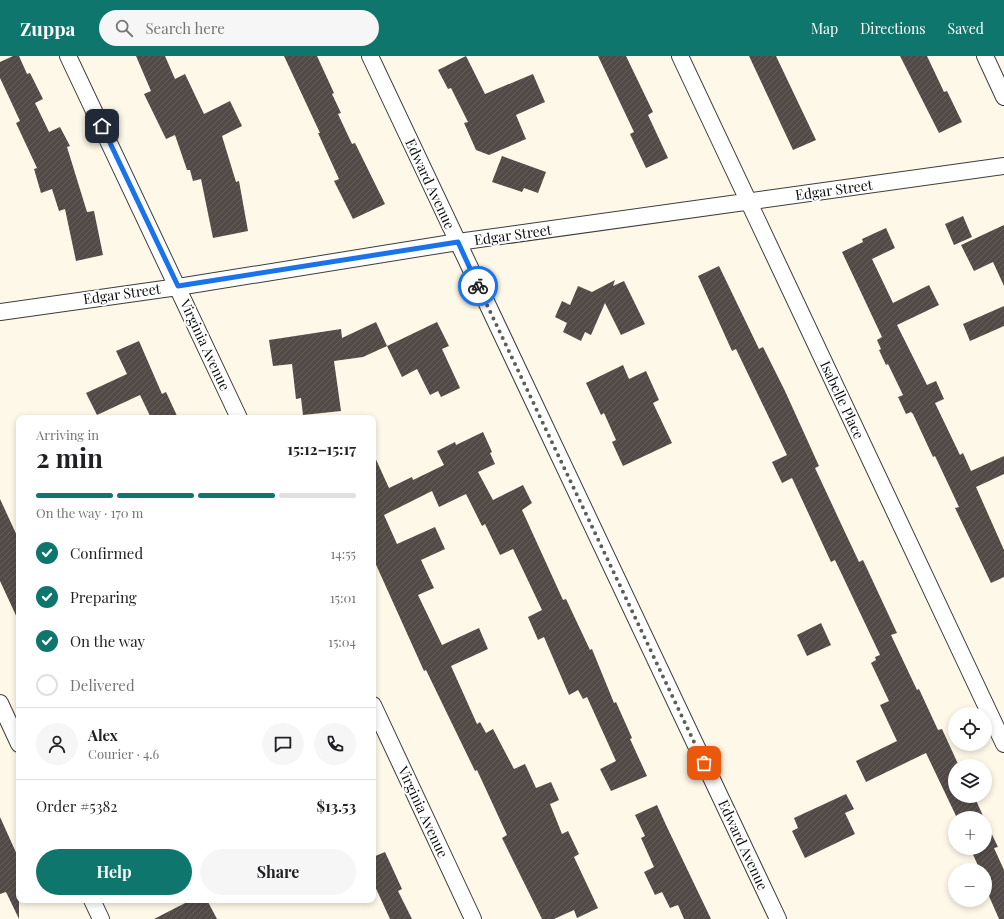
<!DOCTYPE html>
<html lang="en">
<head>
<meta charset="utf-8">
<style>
  body { margin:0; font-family:"Playfair Display",serif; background:#f6f6f6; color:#202124; height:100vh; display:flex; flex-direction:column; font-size:15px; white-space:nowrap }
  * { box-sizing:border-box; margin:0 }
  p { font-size:13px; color:#757577 }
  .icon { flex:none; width:22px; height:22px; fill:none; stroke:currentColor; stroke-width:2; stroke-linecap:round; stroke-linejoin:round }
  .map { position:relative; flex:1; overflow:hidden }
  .drawer { position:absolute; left:16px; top:359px; width:360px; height:488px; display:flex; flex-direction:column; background:#fff; border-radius:8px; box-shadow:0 2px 6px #0003 }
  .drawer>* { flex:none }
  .fabs { position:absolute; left:948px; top:651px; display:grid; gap:8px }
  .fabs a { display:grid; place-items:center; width:44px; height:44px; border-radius:50%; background:#fff; box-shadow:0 2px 6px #0003; font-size:20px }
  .pin { position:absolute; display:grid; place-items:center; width:34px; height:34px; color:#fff; margin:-17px; border-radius:8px; box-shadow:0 2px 6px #0006 }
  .courier { position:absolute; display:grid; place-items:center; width:40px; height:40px; margin:-20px; border:3px solid #1a73e8; border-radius:50%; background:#fff; color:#222; box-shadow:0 1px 5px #0007 }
  .summary em { font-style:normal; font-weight:700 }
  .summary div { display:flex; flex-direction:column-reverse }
  .summary { display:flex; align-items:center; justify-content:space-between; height:68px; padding:0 20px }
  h1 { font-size:26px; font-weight:700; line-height:30px }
  .bar { display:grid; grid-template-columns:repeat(4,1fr); gap:6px 4px; align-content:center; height:48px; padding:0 20px }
  .bar i { height:5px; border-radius:3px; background:#e0e0e0 }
  .bar .selected { background:#0f766e }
  .bar p { grid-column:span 4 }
  .line { display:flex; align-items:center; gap:10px; padding:0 20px; border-top:1px solid #e0e0e0 }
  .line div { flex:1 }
  .round { display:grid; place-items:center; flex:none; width:42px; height:42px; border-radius:21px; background:#f6f6f6 }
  ol { padding:0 20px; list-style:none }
  li { display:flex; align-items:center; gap:12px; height:44px }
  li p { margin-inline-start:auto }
  li .icon { padding:4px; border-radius:50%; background:#0f766e; color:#fff; stroke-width:4 }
  li:last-child { color:#757577 }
  li i { width:22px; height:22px; border:2px solid #e0e0e0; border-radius:50% }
  .action { display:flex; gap:8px; margin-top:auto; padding:8px 20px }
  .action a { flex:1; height:46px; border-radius:24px; background:#0f766e; color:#fff; font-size:16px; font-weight:700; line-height:46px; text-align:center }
  .action a+a { background:#f6f6f6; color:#202124 }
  header { display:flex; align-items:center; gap:24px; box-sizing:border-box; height:56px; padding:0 20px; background:#0f766e; color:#fff }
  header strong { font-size:19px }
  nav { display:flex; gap:22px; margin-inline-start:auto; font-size:14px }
  .search { width:280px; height:36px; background:#f6f6f6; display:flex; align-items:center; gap:10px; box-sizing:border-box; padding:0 14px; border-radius:22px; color:#757577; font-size:15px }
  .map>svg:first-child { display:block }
</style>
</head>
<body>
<header>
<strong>Zuppa</strong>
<div class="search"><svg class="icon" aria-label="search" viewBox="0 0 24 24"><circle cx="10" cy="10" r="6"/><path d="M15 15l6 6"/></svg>Search here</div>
<nav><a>Map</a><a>Directions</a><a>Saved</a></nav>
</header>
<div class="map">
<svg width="1004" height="863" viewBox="0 0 1004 863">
  <defs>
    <pattern id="building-hatch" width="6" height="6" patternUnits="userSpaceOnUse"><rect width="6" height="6" fill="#524a47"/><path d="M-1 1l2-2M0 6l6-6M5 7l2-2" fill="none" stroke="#66605d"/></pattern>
  </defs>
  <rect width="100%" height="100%" fill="#fef8e8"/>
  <path fill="url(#building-hatch)" d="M 13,0 L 19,0 L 27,18 L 30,17 L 43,43 L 35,47 L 49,76 L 60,71 L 70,90 L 67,91 L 87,156 L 94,155 L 103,199 L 76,205 L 65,153 L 59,155 L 52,133 L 41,137 L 34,113 L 37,112 L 16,67 L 20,65 L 0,22 L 0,6 Z
    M 136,0 L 165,0 L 175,23 L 185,18 L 204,58 L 230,45 L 242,70 L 222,80 L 236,126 L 239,125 L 248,175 L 213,182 L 201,123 L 193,125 L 190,114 L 187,114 L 175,79 L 166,83 L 144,38 L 151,35 Z
    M 284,0 L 317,0 L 334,37 L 332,38 L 341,57 L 338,58 L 352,88 L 355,87 L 385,148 L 353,163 L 334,125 L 339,123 L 318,77 L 320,77 Z
    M 466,0 L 485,38 L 533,18 L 545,46 L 516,59 L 526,83 L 489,99 L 476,94 L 464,67 L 468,66 L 451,32 L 448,33 L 438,14 Z
    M 598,0 L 626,0 L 653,56 L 648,59 L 668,102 L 646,112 L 630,78 L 634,76 Z
    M 749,0 L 776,0 L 816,84 L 793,94 Z
    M 900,0 L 927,0 L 944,36 L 947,35 L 962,66 L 939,77 Z
    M 502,100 L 546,116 L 538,137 L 524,132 L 522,136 L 492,126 Z
    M 963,160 L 972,181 L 954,189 L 945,168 Z
    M 1004,169 L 1004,230 L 993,206 L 974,215 L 961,189 Z
    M 886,172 L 895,192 L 872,203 L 893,247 L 929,229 L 939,249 L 897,269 L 927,329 L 936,325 L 944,343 L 935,347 L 960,399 L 963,397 L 971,415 L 1004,400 L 1004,418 L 976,431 L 1004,494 L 1004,521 L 991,527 L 955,452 L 959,451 L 935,400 L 933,401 L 913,358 L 911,356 L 906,358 L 898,341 L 903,339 L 888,308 L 886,309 L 879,294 L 881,293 L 877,284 L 882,281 L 842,196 L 863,186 L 862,183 Z
    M 719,210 L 759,293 L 763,291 L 785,335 L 819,410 L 815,412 L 843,472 L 859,506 L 863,504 L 897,577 L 891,579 L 917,634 L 919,633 L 938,674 L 942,673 L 959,710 L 955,710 L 955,740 L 974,740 L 984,762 L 957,762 L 926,697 L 866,726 L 856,705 L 897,685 L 880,649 L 889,645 L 871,607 L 876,604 L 875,601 L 880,599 L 835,504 L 831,506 L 792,422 L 782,427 L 772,406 L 787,399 L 736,293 L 732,295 L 698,220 Z
    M 615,224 L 613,230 L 624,225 L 645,268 L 621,279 L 605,247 L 591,279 L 585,276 L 581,285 L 563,276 L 567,267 L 555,261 L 562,245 L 570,249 L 578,230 L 592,236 Z
    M 1004,250 L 1004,270 L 970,285 L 963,268 Z
    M 376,266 L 387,290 L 437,266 L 449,290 L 442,293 L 460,332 L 441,341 L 438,335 L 430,339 L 417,313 L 402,321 L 387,290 L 363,301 L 334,305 L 341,355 L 303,359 L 301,342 L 296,343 L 292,308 L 273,310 L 269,284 L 341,273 L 342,282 Z
    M 139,285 L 162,338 L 166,336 L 178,362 L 151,362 L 140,339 L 97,359 L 86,337 L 127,318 L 116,295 Z
    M 623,309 L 629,323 L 646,315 L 659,344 L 653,347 L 672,387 L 623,410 L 612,386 L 616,384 L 604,357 L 601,359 L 586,327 Z
    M 483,376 L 492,396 L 490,397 L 495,408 L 478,416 L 493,444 L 523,429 L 532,447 L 522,454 L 563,544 L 566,543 L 590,594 L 592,593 L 614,647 L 616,646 L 632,682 L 630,683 L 647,720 L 611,735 L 600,713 L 616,705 L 587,641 L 583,643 L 578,634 L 569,639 L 544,581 L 538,584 L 528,561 L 542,554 L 513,493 L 500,499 L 485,468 L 482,470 L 466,438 L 439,451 L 432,435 L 384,459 L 397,488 L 435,471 L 445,493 L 421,504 L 434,532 L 418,539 L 442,589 L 479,572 L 488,593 L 451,610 L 477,668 L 480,666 L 486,677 L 493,673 L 514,713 L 525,708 L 536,732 L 551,726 L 559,744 L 550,748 L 562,778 L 568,775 L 579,798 L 574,801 L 598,852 L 577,862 L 574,854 L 554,863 L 542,863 L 502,782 L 507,779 L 477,714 L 475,715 L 426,614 L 424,615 L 373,502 L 373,397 L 389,432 L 412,421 L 413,424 L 444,409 L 437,395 L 455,386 L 456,389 Z
    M 0,443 L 19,484 L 19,566 L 0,525 Z
    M 821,567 L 831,589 L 807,600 L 797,579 Z
    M 846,738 L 854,753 L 845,757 L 855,778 L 805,802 L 792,775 L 798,772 L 794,762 Z
    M 657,749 L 666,769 L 711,863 L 684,863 L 678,849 L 670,852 L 662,836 L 655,839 L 644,816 L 654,811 L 641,782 L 645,780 L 635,759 Z
    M 0,761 L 19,803 L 19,863 L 6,836 L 0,838 Z
    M 985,764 L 998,791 L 994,792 L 1004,814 L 1004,863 L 999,863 L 985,831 L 985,814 L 980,814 L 970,792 L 985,792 Z
    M 385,796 L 402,833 L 398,835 L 412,863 L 390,863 L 373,826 L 373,801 Z
    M 191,844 L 207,844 L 217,863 L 154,863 Z"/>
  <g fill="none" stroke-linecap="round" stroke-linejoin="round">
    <g stroke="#3d3d3d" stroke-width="18">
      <path id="minor" d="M 68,0 L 239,362
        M 370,0 L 778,863
        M 680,0 L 1004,688
        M 985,0 L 1004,41
        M 0,256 L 178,231 L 458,186 L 1004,110
        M 0,647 L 19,688
        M 373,649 L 473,863
        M 92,844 L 101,863"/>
    </g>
    <use href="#minor" stroke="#fff" stroke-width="16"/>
  </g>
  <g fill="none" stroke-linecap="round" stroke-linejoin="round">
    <path stroke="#5f5d58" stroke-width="4" stroke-dasharray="0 7.2" d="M 478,230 L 704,707"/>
    <path stroke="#1a73e8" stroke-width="5" d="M 102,70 L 178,230 L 458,186 L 478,230"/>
  </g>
  <g text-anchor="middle" stroke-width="4" stroke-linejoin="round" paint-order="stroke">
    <g font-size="14" fill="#0a0a0a" stroke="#fff">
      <text transform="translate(430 128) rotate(65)" y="5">Edward Avenue</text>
      <text transform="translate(834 134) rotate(-8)" y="5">Edgar Street</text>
      <text transform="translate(513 179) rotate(-8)" y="5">Edgar Street</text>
      <text transform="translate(122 238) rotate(-8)" y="5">Edgar Street</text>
      <text transform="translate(205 289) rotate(65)" y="5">Virginia Avenue</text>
      <text transform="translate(842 344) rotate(65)" y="5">Isabelle Place</text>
      <text transform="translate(423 756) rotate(65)" y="5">Virginia Avenue</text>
      <text transform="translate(743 789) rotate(65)" y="5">Edward Avenue</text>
    </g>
  </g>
</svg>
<div class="fabs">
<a><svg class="icon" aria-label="locate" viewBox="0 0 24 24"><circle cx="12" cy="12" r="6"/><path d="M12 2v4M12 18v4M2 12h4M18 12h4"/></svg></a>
<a><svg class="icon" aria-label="layers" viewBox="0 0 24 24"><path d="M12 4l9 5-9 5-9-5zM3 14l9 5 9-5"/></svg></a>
<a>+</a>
<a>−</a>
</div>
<div class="pin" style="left:704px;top:707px;background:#ea580c"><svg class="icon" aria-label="bag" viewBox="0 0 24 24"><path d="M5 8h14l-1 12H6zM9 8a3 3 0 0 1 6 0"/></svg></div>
<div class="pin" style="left:102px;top:70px;background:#1f2937"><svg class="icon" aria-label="home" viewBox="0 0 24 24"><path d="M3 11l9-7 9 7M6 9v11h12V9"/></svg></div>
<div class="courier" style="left:478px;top:230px"><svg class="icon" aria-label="bike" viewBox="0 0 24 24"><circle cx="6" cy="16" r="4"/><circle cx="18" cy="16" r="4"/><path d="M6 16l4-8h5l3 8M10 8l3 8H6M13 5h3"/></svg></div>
<section class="drawer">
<div class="summary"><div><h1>2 min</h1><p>Arriving in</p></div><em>15:12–15:17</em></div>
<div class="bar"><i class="selected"></i><i class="selected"></i><i class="selected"></i><i></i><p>On the way · 170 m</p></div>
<ol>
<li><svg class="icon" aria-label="check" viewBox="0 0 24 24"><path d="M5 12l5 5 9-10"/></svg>Confirmed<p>14:55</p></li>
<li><svg class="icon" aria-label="check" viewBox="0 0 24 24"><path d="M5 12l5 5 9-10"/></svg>Preparing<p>15:01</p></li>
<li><svg class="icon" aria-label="check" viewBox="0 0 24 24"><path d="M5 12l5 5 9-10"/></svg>On the way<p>15:04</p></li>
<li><i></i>Delivered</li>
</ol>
<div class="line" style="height:72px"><a class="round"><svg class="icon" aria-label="person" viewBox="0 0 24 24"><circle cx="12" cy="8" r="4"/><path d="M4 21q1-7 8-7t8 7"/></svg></a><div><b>Alex</b><p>Courier · 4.6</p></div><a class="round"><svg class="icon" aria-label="chat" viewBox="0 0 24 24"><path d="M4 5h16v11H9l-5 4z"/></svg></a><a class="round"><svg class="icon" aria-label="phone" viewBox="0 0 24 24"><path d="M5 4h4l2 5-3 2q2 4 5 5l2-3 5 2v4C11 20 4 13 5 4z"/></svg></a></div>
<div class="line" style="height:52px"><div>Order #5382</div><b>$13.53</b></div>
<div class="action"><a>Help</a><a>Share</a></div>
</section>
</div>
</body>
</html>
